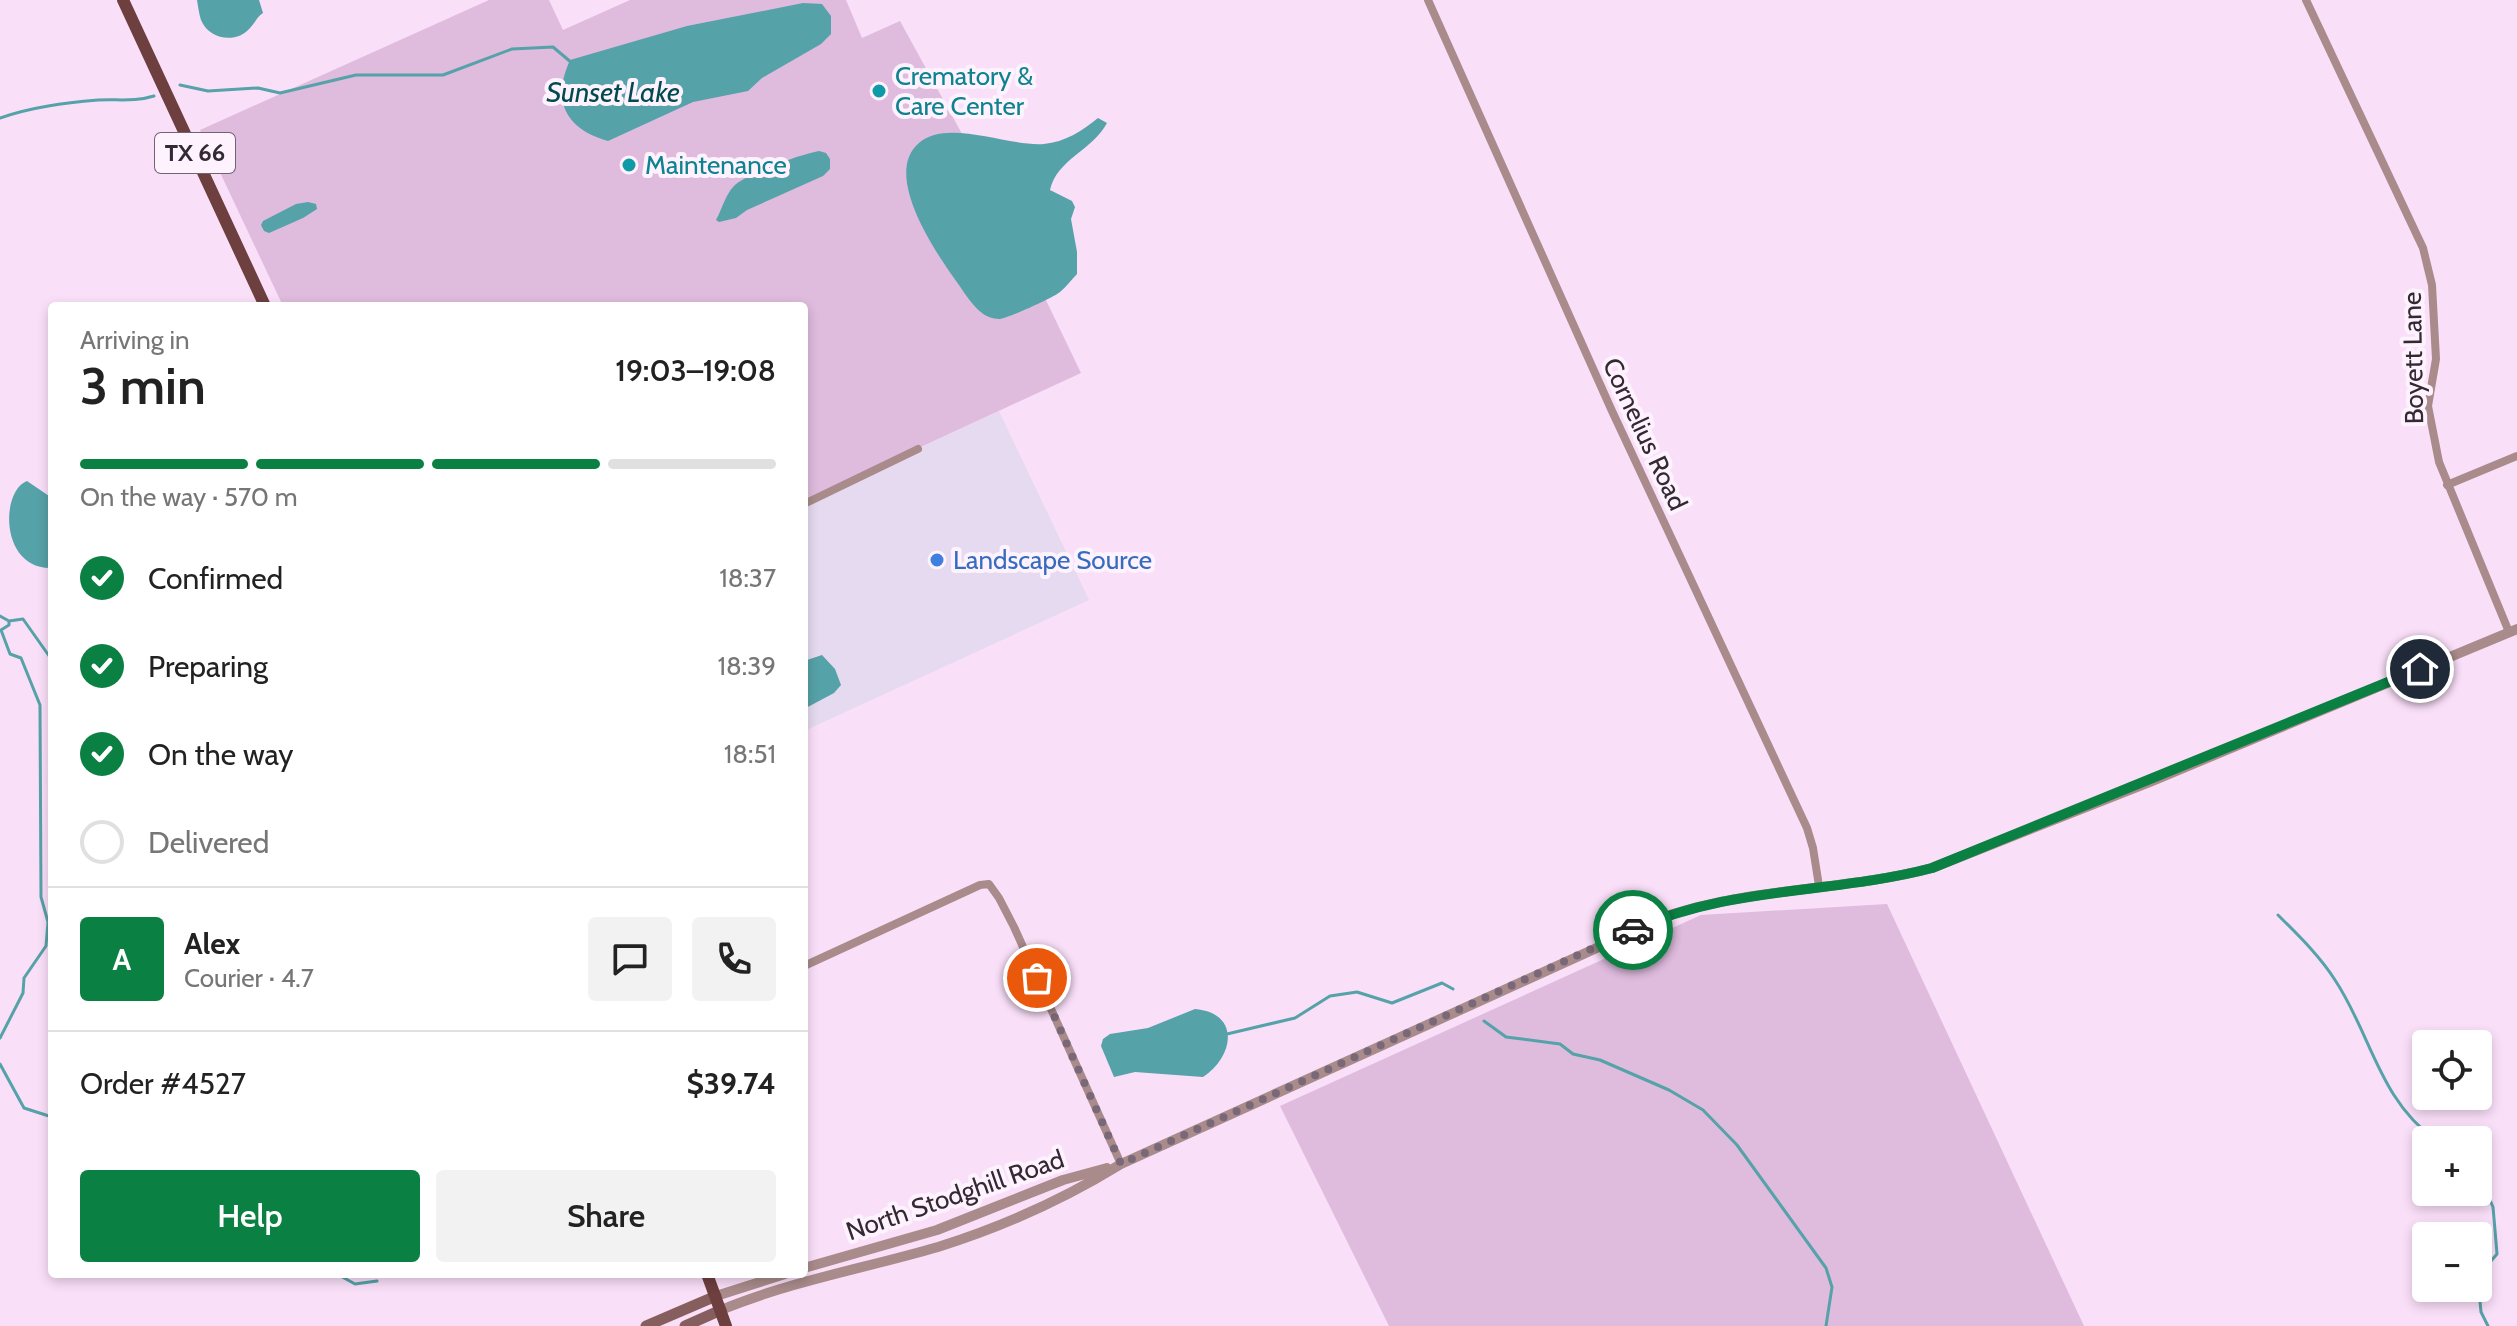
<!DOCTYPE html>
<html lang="en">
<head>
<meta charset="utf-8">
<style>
  body { margin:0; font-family:Cabin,sans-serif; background:#f2f2f2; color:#222; height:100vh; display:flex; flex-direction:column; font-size:30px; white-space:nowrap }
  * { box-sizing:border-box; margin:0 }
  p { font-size:26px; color:#767676 }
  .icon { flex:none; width:44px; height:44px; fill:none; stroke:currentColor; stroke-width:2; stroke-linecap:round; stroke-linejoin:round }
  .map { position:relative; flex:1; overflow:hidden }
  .side { position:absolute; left:48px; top:302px; width:760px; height:976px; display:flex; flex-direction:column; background:#fff; border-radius:8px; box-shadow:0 4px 12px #0003 }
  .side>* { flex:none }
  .buttons { position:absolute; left:2412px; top:1030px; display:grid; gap:16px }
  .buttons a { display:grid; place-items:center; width:80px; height:80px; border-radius:8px; background:#fff; box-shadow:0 4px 12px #0003; font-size:40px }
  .pin { position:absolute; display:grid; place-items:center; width:68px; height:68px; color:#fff; margin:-34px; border:4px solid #fff; border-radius:50%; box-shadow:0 2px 8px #0007 }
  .courier { position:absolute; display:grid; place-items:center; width:80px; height:80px; margin:-40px; border:6px solid #0b8043; border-radius:50%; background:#fff; color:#222; box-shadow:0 2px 10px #0007 }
  .headline em { font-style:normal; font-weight:600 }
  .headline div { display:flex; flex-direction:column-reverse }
  .headline { display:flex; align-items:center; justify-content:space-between; height:136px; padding:0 32px }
  h1 { font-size:52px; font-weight:600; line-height:60px }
  .bar { display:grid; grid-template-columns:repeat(4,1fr); gap:12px 8px; align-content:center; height:96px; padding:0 32px }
  .bar i { height:10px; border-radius:6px; background:#e0e0e0 }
  .bar .on { background:#0b8043 }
  .bar p { grid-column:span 4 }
  .line { display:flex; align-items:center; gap:20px; padding:0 32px; border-top:2px solid #e0e0e0 }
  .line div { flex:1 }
  .round { display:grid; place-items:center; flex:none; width:84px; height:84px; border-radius:8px; background:#f2f2f2 }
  ol { padding:0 32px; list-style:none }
  li { display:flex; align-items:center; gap:24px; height:88px }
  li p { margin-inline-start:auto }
  li .icon { padding:8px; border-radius:50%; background:#0b8043; color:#fff; stroke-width:4 }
  li:last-child { color:#767676 }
  li i { width:44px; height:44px; border:4px solid #e0e0e0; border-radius:50% }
  .primary-button { display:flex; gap:16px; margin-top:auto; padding:16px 32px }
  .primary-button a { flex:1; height:92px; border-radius:8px; background:#0b8043; color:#fff; font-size:32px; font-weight:600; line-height:92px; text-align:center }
  .primary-button a+a { background:#f2f2f2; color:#222 }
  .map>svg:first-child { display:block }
</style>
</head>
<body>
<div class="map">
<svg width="2517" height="1326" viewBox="0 0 2517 1326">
  <rect width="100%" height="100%" fill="#fadff9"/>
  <path fill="#e5daef" d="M 999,411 L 1089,600 L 804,731 L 804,501 Z"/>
  <path fill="#dfbbde" d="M 489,0 L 549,0 L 563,30 L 630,0 L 846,0 L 862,38 L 900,21 L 995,194 L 1081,373 L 804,501 L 804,306 L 283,306 L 200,130 Z
    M 1887,904 L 2084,1326 L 1389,1326 L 1280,1106 L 1701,915 Z"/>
  <path fill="#55a2a8" d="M 197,0 L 259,0 L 263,13 C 256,18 256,22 250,28 C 237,44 209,40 201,20 C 199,14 198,6 197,0 Z
    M 803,3 L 822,4 L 831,16 L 831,34 L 821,44 L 762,78 L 748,91 L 693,102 L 608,141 C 564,128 552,100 570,60 L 687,26 Z
    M 1098,118 L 1107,123 C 1093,150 1057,159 1050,190 L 1072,201 L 1075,207 L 1071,219 L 1077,252 L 1077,274 C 1071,280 1066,287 1060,292 C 1053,298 1006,319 999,319 C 994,319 985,316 982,313 C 973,306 965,294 959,285 C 938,256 881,175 919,143 C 947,118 1009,147 1044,144 C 1065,142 1082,131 1098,118 Z
    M 819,151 L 826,153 L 830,159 L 830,169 L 823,176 L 747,210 L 736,218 L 719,222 L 716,220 C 722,209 725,196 733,187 C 744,174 802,154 819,151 Z
    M 308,202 L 316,204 L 317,209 L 303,218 L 269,233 L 264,231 L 261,225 L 263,221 L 296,204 Z
    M 27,481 L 52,498 L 52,568 C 0,570 0,491 27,481 Z
    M 822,655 L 835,669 L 841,685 L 834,693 L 804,709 L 804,661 Z
    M 1195,1009 C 1241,1013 1234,1057 1203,1077 L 1135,1072 L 1114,1077 L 1101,1046 L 1103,1039 L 1110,1034 L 1148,1028 Z"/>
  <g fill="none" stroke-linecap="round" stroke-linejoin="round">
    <path stroke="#55a2a8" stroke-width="3" d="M 180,85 L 208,91 L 258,88 L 280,93 L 356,75 L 443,75 L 512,49 L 553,47 L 572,63
      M 0,118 C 32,107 64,103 98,100 C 118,99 135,102 154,96
      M 0,616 L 9,621 L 23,619 L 52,660
      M 2278,915 C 2298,935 2320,956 2335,980 C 2371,1034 2379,1100 2436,1140
      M 1484,1021 L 1506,1037 L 1560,1044 L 1573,1054 L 1600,1060 L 1669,1090 L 1703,1110 L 1737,1145 L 1826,1268 L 1832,1287 L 1826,1326
      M 1227,1034 L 1295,1018 L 1330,996 L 1357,992 L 1392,1003 L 1442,983 L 1453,989
      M 0,1038 L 23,993 L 24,978 L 46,946 L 48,922 L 41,897 L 40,705 L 21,658 L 10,654 L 1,630 L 9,625 L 9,621
      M 0,1064 L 24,1108 L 52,1117
      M 2478,1172 L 2493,1207 L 2497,1254 L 2478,1276
      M 337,1274 L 355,1284 L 377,1281
      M 2478,1281 L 2481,1312 L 2488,1326"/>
    <path stroke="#a88b8a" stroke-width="8" d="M 1428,0 L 1612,411 L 1807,828 L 1813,848 L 1819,886
      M 2306,0 L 2423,248 L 2432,285 L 2436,359 L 2428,406 L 2439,462 L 2509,632
      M 2447,485 L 2517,456
      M 804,504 L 918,449
      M 804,966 L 980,885 L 989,884 L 999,898 L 1014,927 L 1121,1164"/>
    <path stroke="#a88b8a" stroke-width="10" d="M 804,1268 L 937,1230 L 1063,1180 L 1107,1168
      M 716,1296 L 785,1274
      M 721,1310 C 791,1281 866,1268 938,1247 C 1002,1227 1064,1199 1121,1164 L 1667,916 C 1753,887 1845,891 1932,868 L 2152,781 L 2517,629"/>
    <path stroke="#865e5d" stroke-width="11" d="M 646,1326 L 716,1296
      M 685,1326 L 721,1310"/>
    <path stroke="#6d3f3e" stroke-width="12" d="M 123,0 L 265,306
      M 707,1274 L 726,1326"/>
  </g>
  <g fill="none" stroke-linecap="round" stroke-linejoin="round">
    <path stroke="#796978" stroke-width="8" stroke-dasharray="0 14.4" d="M 1037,978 L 1121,1164 L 1633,930"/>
    <path stroke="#0b8043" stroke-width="10" d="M 1633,930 C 1728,886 1833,894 1932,868 L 2420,669"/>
  </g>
  <g fill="#0f9aa8" stroke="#fdf2fd" stroke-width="3">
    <circle cx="879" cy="91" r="8"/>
    <circle cx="629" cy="165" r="8"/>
  </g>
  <circle fill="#3f7fe0" stroke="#fdf2fd" stroke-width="3" cx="937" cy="560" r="8"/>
  <g text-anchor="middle" stroke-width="8" stroke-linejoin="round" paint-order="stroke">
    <rect fill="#fdf2fd" stroke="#70656f" stroke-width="2" x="155" y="133" width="80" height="40" rx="6"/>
    <g font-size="24" font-weight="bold" fill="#332932">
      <text x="195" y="161">TX 66</text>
    </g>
    <g font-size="26" fill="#0d838f" stroke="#fdf2fd" text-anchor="start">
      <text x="895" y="85">Crematory &amp;<tspan x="895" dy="30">Care Center</tspan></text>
      <text x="645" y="174">Maintenance</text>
    </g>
    <g font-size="26" fill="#332932" stroke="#fdf2fd">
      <text transform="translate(2413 358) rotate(-91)" y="9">Boyett Lane</text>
      <text transform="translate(1645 434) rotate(65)" y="9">Cornelius Road</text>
      <text transform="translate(955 1195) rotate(-19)" y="9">North Stodghill Road</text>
    </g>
    <g font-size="26" fill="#366cbe" stroke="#fdf2fd" text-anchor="start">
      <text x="953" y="569">Landscape Source</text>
    </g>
    <g font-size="28" font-style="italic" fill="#004b4f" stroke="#fdf2fd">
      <text x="613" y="102">Sunset Lake</text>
    </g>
  </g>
</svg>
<div class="buttons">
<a><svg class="icon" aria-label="locate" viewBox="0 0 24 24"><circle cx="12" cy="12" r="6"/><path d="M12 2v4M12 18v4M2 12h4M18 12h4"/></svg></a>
<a>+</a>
<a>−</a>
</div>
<div class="pin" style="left:1037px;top:978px;background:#ea580c"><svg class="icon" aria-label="bag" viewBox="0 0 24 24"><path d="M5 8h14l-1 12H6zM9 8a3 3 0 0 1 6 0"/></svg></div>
<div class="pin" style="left:2420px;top:669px;background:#1f2937"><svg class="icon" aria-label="home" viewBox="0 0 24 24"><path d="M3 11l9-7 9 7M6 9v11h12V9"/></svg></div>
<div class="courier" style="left:1633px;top:930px"><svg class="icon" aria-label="car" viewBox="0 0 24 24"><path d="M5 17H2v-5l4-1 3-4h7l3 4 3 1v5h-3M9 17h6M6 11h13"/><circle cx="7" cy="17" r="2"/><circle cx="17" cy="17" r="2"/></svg></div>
<section class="side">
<div class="headline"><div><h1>3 min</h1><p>Arriving in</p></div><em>19:03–19:08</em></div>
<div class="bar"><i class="on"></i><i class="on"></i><i class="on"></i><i></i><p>On the way · 570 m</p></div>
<ol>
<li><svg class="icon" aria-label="check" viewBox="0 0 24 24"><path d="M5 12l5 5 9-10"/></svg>Confirmed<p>18:37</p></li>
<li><svg class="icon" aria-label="check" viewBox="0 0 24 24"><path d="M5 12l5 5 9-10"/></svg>Preparing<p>18:39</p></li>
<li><svg class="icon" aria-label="check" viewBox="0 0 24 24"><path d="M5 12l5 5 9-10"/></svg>On the way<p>18:51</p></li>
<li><i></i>Delivered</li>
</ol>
<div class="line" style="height:144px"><b class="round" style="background:#0b8043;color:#fff">A</b><div><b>Alex</b><p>Courier · 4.7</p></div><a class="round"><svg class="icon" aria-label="chat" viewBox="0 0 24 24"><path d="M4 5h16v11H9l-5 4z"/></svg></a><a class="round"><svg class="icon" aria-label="phone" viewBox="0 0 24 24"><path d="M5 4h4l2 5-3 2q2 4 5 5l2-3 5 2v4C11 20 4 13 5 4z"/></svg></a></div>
<div class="line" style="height:104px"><div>Order #4527</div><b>$39.74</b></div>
<div class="primary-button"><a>Help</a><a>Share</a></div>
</section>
</div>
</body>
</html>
